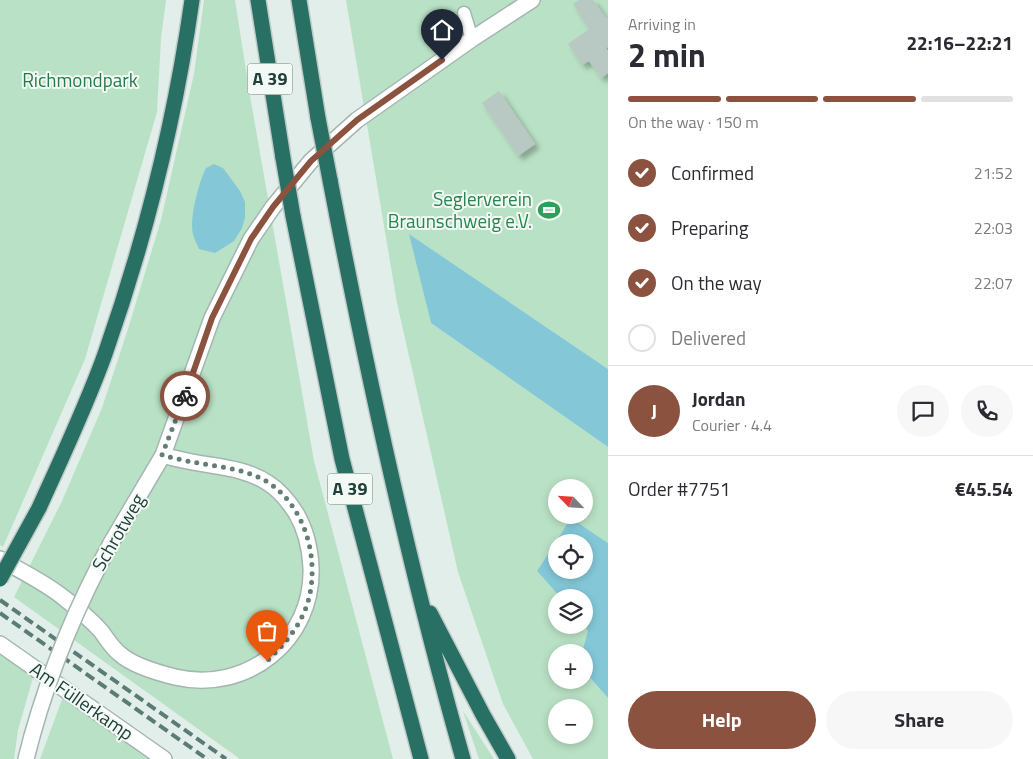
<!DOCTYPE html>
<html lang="en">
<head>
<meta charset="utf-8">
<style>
  body { margin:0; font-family:"Titillium Web",sans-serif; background:#f7f7f7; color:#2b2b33; height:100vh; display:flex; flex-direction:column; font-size:19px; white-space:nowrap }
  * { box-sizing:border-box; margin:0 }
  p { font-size:16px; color:#7c7c81 }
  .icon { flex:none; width:28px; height:28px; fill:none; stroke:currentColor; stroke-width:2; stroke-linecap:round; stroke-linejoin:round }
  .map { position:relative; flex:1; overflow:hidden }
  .panel { display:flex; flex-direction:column; background:#fff; width:425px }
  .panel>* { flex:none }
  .needle { width:32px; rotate:295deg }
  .fabs { position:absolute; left:548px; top:479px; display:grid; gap:10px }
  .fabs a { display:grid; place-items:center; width:45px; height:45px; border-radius:50%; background:#fff; box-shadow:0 2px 8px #0003; font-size:25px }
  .pin { position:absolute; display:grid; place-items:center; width:42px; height:42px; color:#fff; margin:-51px -21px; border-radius:50% 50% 50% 0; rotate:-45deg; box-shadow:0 0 5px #0007 }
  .pin .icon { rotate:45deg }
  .courier { position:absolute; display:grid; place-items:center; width:50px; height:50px; margin:-25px; border:4px solid #8a523f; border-radius:50%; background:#fff; color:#222; box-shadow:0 1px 6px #0007 }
  .head em { font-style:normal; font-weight:700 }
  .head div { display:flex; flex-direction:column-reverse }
  .head { display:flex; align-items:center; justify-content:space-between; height:85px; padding:0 20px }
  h1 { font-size:32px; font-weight:700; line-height:38px }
  .bar { display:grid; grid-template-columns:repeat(4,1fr); gap:8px 5px; align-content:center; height:60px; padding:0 20px }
  .bar i { height:6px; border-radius:4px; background:#e1e1e2 }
  .bar .on { background:#8a523f }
  .bar p { grid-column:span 4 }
  .line { display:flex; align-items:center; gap:12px; padding:0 20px; border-top:1px solid #e1e1e2 }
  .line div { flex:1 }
  .round { display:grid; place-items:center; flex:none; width:52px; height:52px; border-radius:26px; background:#f7f7f7 }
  ol { padding:0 20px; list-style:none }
  li { display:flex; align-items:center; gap:15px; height:55px }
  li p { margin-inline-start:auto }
  li .icon { padding:5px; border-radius:50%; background:#8a523f; color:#fff; stroke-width:4 }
  li:last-child { color:#7c7c81 }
  li i { width:28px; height:28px; border:2px solid #e1e1e2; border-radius:50% }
  .action { display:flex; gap:10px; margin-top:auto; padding:10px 20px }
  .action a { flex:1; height:58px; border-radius:30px; background:#8a523f; color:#fff; font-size:20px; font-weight:700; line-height:58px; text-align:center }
  .action a+a { background:#f7f7f7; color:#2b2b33 }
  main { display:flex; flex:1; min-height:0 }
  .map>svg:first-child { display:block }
</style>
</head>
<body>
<main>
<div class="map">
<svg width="608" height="759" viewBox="0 0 608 759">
  <defs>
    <filter id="shadow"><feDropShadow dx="4.5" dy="4.5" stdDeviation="2.5" flood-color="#0004"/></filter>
  </defs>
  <rect width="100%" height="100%" fill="#e2eee9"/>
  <path fill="#b9e1c5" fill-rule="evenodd" d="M 0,0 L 166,0 L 161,38 L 157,112 L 85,359 L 3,547 L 0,545 Z
    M 204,0 L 235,0 L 250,96 L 314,461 L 393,759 L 240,759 L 14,597 L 62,501 L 102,408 L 128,329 L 161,220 L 194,74 Z
    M 346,0 L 608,0 L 608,369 L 410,235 L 431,323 L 608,447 L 608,543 L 571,518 L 537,571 L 560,597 L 556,598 L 556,625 L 584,625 L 588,631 L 582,652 L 556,652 L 556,680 L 584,680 L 584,671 L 608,698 L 608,759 L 533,759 L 503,704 L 458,572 L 397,303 ZM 556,488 L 584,488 L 584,515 L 556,515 ZM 556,708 L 584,708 L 584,735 L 556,735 Z
    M 0,651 L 34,674 L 18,730 L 14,759 L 0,759 Z
    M 64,694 L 148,759 L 40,759 Z
    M 463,711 L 494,759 L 479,759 Z"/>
  <path fill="#84c8d8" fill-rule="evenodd" d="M 214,164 L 223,168 L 240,191 L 245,202 L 245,218 L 242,228 L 234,241 L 215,253 L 199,249 C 197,244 194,239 193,234 C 189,220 199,181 206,168 Z
    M 409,234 L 608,369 L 608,447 L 431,323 Z
    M 571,518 L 608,543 L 608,698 L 584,671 L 584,652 L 582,652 L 588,631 L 584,625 L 584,598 L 560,597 L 537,571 ZM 556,542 L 584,542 L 584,570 L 556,570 Z"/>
  <path fill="#b7c9c2" filter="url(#shadow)" d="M 579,0 L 593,0 L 606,18 L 608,17 L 608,47 L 606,48 L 608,51 L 608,73 L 601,78 L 589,61 L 582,65 L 568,44 L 589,29 L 573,4 Z
    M 499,91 L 535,144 L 518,156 L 482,103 Z"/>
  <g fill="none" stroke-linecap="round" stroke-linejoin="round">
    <g stroke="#a4b6b1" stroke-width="15">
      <path id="lane" d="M 464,13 L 472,39"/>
    </g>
    <g stroke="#a4b6b1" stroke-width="18">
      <path id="street" d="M 111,543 L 163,455 L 212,318 L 251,239 L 273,207 L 311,161 L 357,120 L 472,39 L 532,0
        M 0,559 C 21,571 46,583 64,598 C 77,608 90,619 101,631 C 107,639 112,648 120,654 C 132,665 159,673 175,677 C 247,694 314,640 311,567 C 310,547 306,530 296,513 C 289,502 279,490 268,483 C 245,468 218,467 192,462 C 182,460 172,458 163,455
        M 0,644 L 164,759
        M 26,759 L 32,736"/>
    </g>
    <g stroke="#c1cac8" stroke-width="18">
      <path id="highway" d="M 258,0 L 283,158
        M 299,0 L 318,118
        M 330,180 C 367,374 409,569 463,759
        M 293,216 L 342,459 L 421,759
        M 39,508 C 62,457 86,407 105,354 C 145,240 175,120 192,0
        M 430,613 L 483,715 L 508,759"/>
    </g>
    <use href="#lane" stroke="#fff" stroke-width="12"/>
    <use href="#street" stroke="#fff" stroke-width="15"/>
    <use href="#highway" stroke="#297064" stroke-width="15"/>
    <path stroke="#5a7c74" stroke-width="4" stroke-dasharray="10 5" stroke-linecap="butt" d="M 0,600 L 226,759
      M 0,613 L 207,759"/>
    <g stroke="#a4b6b1" stroke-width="18" stroke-linecap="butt">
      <path id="street-bridge" d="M 32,736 C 51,668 77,605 111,543"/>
    </g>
    <g stroke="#c1cac8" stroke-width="18" stroke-linecap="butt">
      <path id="highway-bridge" d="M 318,118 L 330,180
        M 283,158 L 293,216
        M 0,579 L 39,508"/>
    </g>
    <use href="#street-bridge" stroke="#fff" stroke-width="15"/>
    <use href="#highway-bridge" stroke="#297064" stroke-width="15"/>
  </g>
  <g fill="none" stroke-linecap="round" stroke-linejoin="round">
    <path stroke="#647d77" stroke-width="5" stroke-dasharray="0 9" d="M 185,396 L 162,455 C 172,458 182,460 192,462 C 218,467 246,468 269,483 C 305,507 319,557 309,598 C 303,623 285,644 267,661"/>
    <path stroke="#8a523f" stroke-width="6" d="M 185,396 L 212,318 L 251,239 L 273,207 L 311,161 L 357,120 L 442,60"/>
  </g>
  <defs>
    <g id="stadium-bare" transform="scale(1.725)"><path d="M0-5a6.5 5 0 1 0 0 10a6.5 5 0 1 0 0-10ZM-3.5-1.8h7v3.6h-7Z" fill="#2e9e5b" stroke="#f3faf6" stroke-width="2.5" paint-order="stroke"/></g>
  </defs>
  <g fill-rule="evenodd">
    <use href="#stadium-bare" x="549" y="210"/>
  </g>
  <g text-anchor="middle" stroke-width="4" stroke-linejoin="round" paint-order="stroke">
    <g fill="#f3faf6" stroke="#5f7872" stroke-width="1">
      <rect x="247.5" y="63.5" width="45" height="31" rx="4"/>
      <rect x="327.5" y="473.5" width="45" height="31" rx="4"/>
    </g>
    <g font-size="18" font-weight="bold" fill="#204039">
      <text x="270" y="85">A 39</text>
      <text x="350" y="495">A 39</text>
    </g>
    <g font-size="19" fill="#267b4a" stroke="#f3faf6">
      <text x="80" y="87">Richmondpark</text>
    </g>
    <g font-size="19" fill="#27864d" stroke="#f3faf6" text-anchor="end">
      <text x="532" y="206">Seglerverein<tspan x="532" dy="22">Braunschweig e.V.</tspan></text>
    </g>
    <g font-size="19" fill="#204039" stroke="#f3faf6">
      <text transform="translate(118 532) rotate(-60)" y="7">Schrotweg</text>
      <text transform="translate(82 701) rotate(35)" y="7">Am Füllerkamp</text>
    </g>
  </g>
</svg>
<div class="fabs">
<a><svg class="needle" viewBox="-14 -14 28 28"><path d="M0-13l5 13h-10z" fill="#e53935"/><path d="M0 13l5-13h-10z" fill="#7c7c81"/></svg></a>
<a><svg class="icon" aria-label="locate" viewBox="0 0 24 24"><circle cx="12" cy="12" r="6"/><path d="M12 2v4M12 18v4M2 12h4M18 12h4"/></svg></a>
<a><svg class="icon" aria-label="layers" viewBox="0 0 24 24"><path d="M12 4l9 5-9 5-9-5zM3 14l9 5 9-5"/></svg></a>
<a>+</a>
<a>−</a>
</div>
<div class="pin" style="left:267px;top:661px;background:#ea580c"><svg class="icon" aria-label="bag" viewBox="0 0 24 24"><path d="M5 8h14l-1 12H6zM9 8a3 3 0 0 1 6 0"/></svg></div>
<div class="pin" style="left:442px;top:60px;background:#1f2937"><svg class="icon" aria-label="home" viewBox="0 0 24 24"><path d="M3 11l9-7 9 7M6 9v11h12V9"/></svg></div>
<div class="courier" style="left:185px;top:396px"><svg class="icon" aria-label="bike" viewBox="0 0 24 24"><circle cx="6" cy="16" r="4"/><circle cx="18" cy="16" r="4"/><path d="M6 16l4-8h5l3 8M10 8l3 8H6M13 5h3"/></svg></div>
</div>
<section class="panel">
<div class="head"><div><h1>2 min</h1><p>Arriving in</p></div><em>22:16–22:21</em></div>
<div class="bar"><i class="on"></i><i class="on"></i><i class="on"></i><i></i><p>On the way · 150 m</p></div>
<ol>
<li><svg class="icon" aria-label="check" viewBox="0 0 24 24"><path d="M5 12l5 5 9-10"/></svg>Confirmed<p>21:52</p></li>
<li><svg class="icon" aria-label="check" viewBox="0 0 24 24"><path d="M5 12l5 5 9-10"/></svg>Preparing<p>22:03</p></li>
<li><svg class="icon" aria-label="check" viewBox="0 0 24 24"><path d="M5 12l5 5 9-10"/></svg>On the way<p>22:07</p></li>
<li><i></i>Delivered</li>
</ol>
<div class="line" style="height:90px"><b class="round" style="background:#8a523f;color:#fff">J</b><div><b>Jordan</b><p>Courier · 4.4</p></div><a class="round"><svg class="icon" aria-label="chat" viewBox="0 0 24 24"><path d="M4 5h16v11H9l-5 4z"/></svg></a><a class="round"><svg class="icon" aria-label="phone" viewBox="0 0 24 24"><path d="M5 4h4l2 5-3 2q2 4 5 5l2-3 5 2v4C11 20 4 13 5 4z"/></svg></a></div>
<div class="line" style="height:65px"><div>Order #7751</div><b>€45.54</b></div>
<div class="action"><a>Help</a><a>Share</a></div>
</section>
</main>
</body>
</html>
